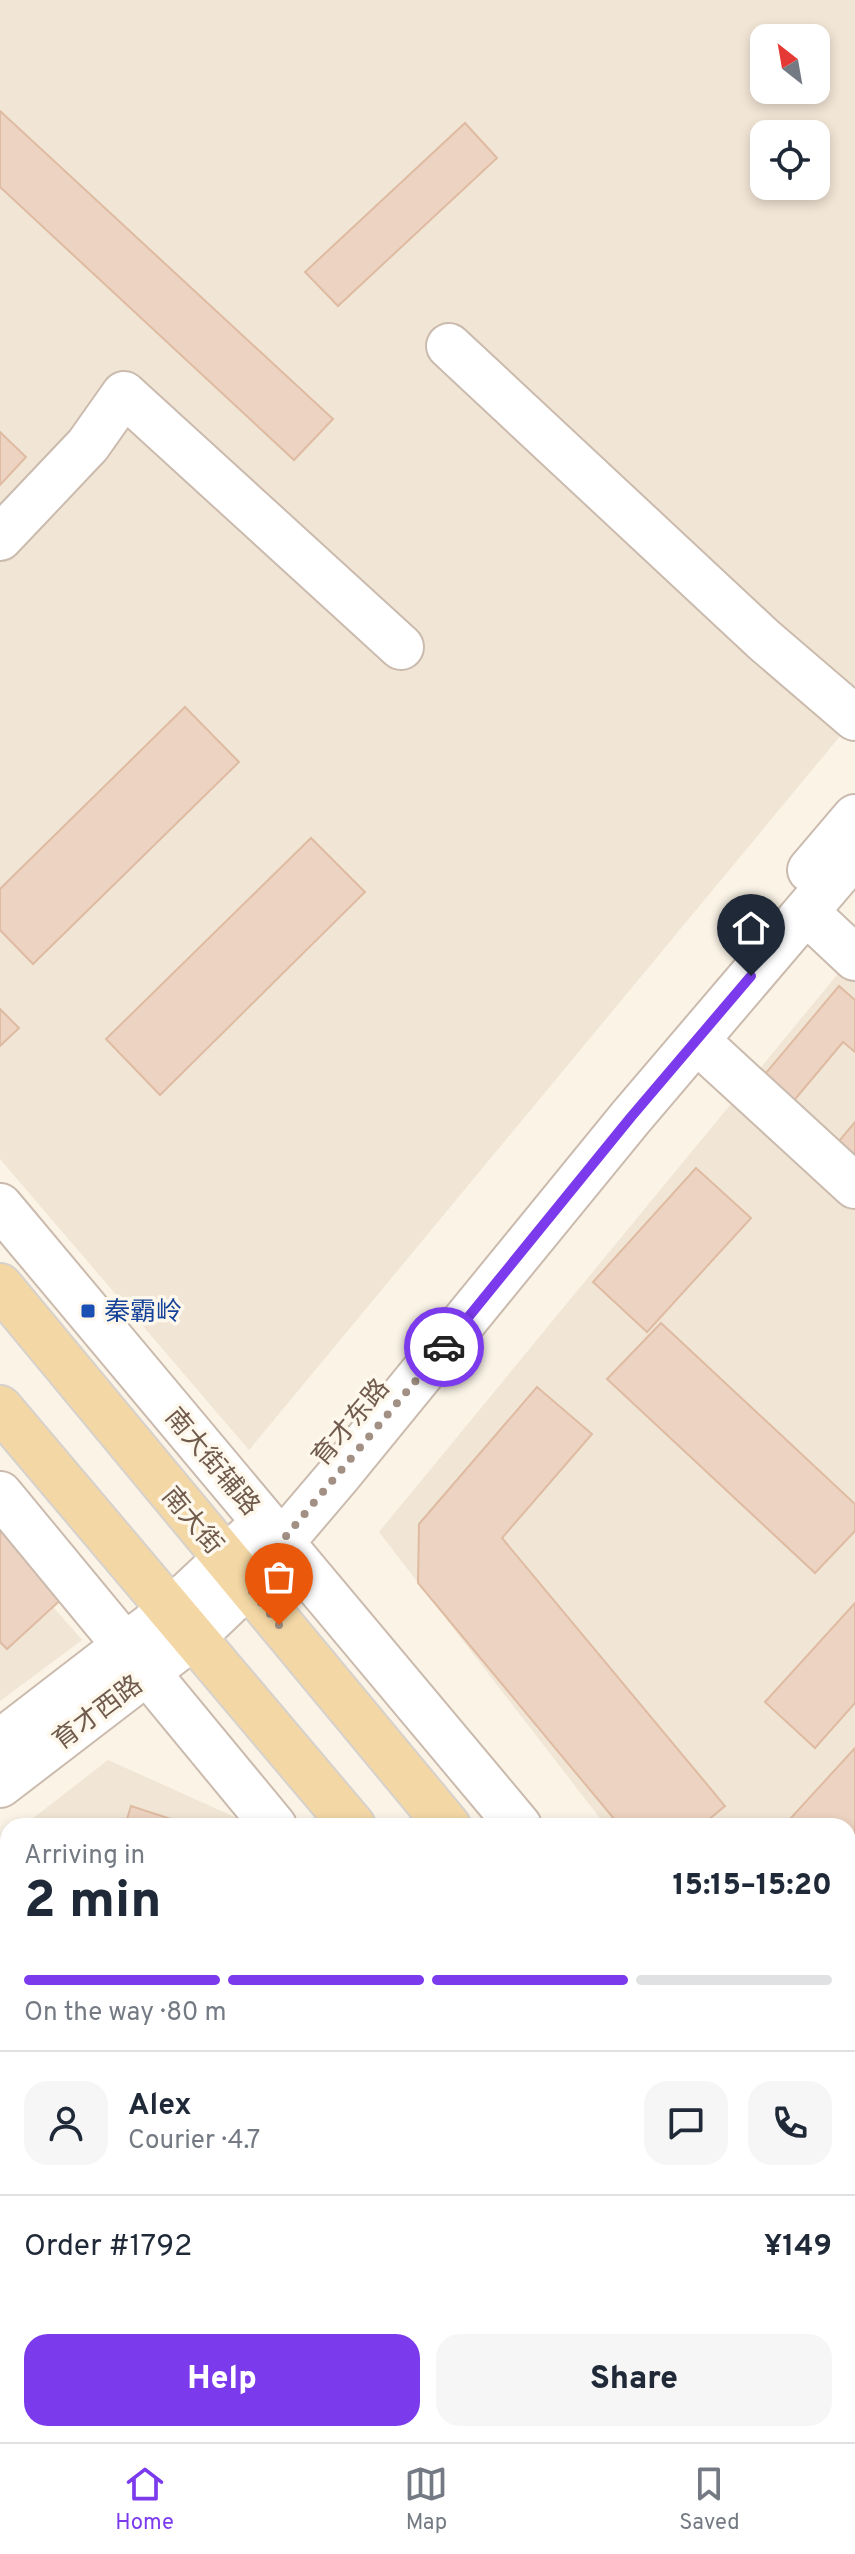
<!DOCTYPE html>
<html lang="en">
<head>
<meta charset="utf-8">
<style>
  body { margin:0; font-family:Overpass,"Noto Sans SC",sans-serif; background:#f6f6f7; color:#1f2937; height:100vh; display:flex; flex-direction:column; font-size:30px; white-space:nowrap }
  * { box-sizing:border-box; margin:0 }
  p { font-size:26px; color:#747a83 }
  .icon { flex:none; width:44px; height:44px; fill:none; stroke:currentColor; stroke-width:2; stroke-linecap:round; stroke-linejoin:round }
  .map { position:relative; flex:1; overflow:hidden }
  .panel { position:absolute; left:0px; top:1818px; width:856px; height:624px; display:flex; flex-direction:column; background:#fff; border-radius:24px 24px 0 0; box-shadow:0 4px 12px #0003 }
  .panel>* { flex:none }
  .needle { width:52px; rotate:329deg }
  .tools { position:absolute; left:750px; top:24px; display:grid; gap:16px }
  .tools a { display:grid; place-items:center; width:80px; height:80px; border-radius:16px; background:#fff; box-shadow:0 4px 12px #0003; font-size:40px }
  .pin { position:absolute; display:grid; place-items:center; width:68px; height:68px; color:#fff; margin:-82px -34px; border-radius:50% 50% 50% 0; rotate:-45deg; box-shadow:0 0 8px #0007 }
  .pin .icon { rotate:45deg }
  .courier { position:absolute; display:grid; place-items:center; width:80px; height:80px; margin:-40px; border:6px solid #7c3aed; border-radius:50%; background:#fff; color:#222; box-shadow:0 2px 10px #0007 }
  .head em { font-style:normal; font-weight:800 }
  .head div { display:flex; flex-direction:column-reverse }
  .head { display:flex; align-items:center; justify-content:space-between; height:136px; padding:0 24px }
  h1 { font-size:52px; font-weight:800; line-height:60px }
  .bar { display:grid; grid-template-columns:repeat(4,1fr); gap:12px 8px; align-content:center; height:96px; padding:0 24px }
  .bar i { height:10px; border-radius:6px; background:#e0e1e3 }
  .bar .active { background:#7c3aed }
  .bar p { grid-column:span 4 }
  .line { display:flex; align-items:center; gap:20px; padding:0 24px; border-top:2px solid #e0e1e3 }
  .line div { flex:1 }
  .round { display:grid; place-items:center; flex:none; width:84px; height:84px; border-radius:24px; background:#f6f6f7 }
  .button { display:flex; gap:16px; margin-top:auto; padding:16px 24px }
  .button a { flex:1; height:92px; border-radius:24px; background:#7c3aed; color:#fff; font-size:32px; font-weight:800; line-height:92px; text-align:center }
  .button a+a { background:#f6f6f7; color:#1f2937 }
  .dock { display:flex; justify-content:space-around; align-items:center; height:112px; border-top:2px solid #e0e1e3; background:#fff; font-size:22px; color:#747a83 }
  .dock a { display:grid; justify-items:center; gap:4px }
  .dock .active { color:#7c3aed }
  .map>svg:first-child { display:block }
</style>
</head>
<body>
<div class="map">
<svg width="855" height="2442" viewBox="0 0 855 2442">
  <rect width="100%" height="100%" fill="#faf3e6"/>
  <path fill="#f1e5d5" fill-rule="evenodd" d="M 0,0 L 855,0 L 855,718 L 249,1450 L 0,1159 ZM 764,38 L 816,38 L 816,90 L 764,90 ZM 764,134 L 816,134 L 816,186 L 764,186 Z
    M 855,953 L 855,2148 L 848,2139 L 848,1826 L 606,1826 L 379,1532 Z
    M 0,1546 L 82,1640 L 0,1701 Z
    M 108,1760 L 237,1818 L 244,1826 L 23,1826 Z
    M 8,1838 L 8,2434 L 753,2434 L 760,2442 L 0,2442 L 0,1844 Z"/>
  <path fill="#f0e3f7" d="M 855,1936 L 855,2190 L 848,2182 L 848,1943 Z"/>
  <path fill="#edd3c1" stroke="#debba2" stroke-width="2" d="M 0,111 L 333,419 L 294,460 L 0,187 Z
    M 465,123 L 497,158 L 338,306 L 305,272 Z
    M 0,432 L 26,457 L 0,485 Z
    M 185,707 L 239,762 L 33,964 L 0,930 L 0,889 Z
    M 311,838 L 365,892 L 160,1095 L 106,1039 Z
    M 839,986 L 855,1000 L 855,1052 L 843,1042 L 791,1104 L 761,1079 Z
    M 0,1009 L 19,1028 L 0,1046 Z
    M 855,1122 L 855,1175 L 829,1153 Z
    M 696,1168 L 751,1218 L 647,1332 L 593,1282 Z
    M 661,1323 L 855,1504 L 855,1531 L 815,1573 L 607,1379 Z
    M 537,1387 L 592,1434 L 502,1538 L 725,1806 L 701,1826 L 620,1826 L 418,1583 L 419,1524 Z
    M 0,1521 L 66,1595 L 7,1649 L 0,1642 Z
    M 855,1603 L 855,1703 L 815,1748 L 765,1702 Z
    M 855,1748 L 855,1838 L 848,1846 L 848,1826 L 797,1826 L 790,1819 Z
    M 131,1806 L 192,1826 L 125,1826 Z
    M 8,1896 L 8,2241 L 0,2247 L 0,1902 Z
    M 855,1982 L 855,2058 L 848,2051 L 848,1989 Z
    M 0,2341 L 8,2350 L 8,2434 L 61,2434 L 52,2442 L 0,2442 Z
    M 485,2434 L 662,2434 L 669,2442 L 492,2442 Z"/>
  <g fill="none" stroke-linecap="round" stroke-linejoin="round">
    <g stroke="#cbbbae" stroke-width="48">
      <path id="minor" d="M 449,346 L 764,640 L 855,718
        M 0,538 L 88,445 L 124,394 L 401,647
        M 810,870 L 855,817
        M 806,912 L 855,958
        M 697,1041 L 855,1186
        M 0,1206 L 519,1826
        M 0,1494 L 274,1826
        M 0,1742 L 170,1611 L 254,1532
        M 0,1785 L 193,1637 L 235,1597 L 338,1476 L 631,1117 L 855,854
        M 848,2215 L 855,2223
        M 360,2434 L 367,2442
        M 786,2434 L 793,2442
        M 217,2442 L 226,2434"/>
    </g>
    <g stroke="#d7d1cd" stroke-width="48">
      <path id="major" d="M 0,1286 L 448,1826
        M 0,1408 L 353,1826
        M 848,2299 L 855,2307
        M 848,2417 L 855,2425"/>
    </g>
    <use href="#minor" stroke="#fff" stroke-width="44"/>
    <use href="#major" stroke="#f3d7a5" stroke-width="44"/>
  </g>
  <g fill="none" stroke-linecap="round" stroke-linejoin="round">
    <path stroke="#a19083" stroke-width="8" stroke-dasharray="0 14.4" d="M 279,1625 L 246,1584 L 444,1347"/>
    <path stroke="#7c3aed" stroke-width="10" d="M 444,1347 L 631,1117 L 751,976"/>
  </g>
  <rect fill="#1a4fb4" stroke="#fdf7ec" stroke-width="3" x="80" y="1303" width="16" height="16" rx="4"/>
  <g text-anchor="middle" stroke-width="7" stroke-linejoin="round" paint-order="stroke">
    <g font-size="26" fill="#164399" stroke="#fdf7ec" text-anchor="start">
      <text x="104" y="1320">秦霸岭</text>
    </g>
    <g font-size="26" fill="#715b4d" stroke="#fdf7ec">
      <text transform="translate(350 1422) rotate(-50)" y="9">育才东路</text>
      <text transform="translate(213 1461) rotate(50)" y="9">南大街辅路</text>
      <text transform="translate(193 1520) rotate(50)" y="9">南大街</text>
      <text transform="translate(97 1712) rotate(-37)" y="9">育才西路</text>
    </g>
  </g>
</svg>
<div class="tools">
<a><svg class="needle" viewBox="-14 -14 28 28"><path d="M0-13l5 13h-10z" fill="#e53935"/><path d="M0 13l5-13h-10z" fill="#747a83"/></svg></a>
<a><svg class="icon" aria-label="locate" viewBox="0 0 24 24"><circle cx="12" cy="12" r="6"/><path d="M12 2v4M12 18v4M2 12h4M18 12h4"/></svg></a>
</div>
<div class="pin" style="left:279px;top:1625px;background:#ea580c"><svg class="icon" aria-label="bag" viewBox="0 0 24 24"><path d="M5 8h14l-1 12H6zM9 8a3 3 0 0 1 6 0"/></svg></div>
<div class="pin" style="left:751px;top:976px;background:#1f2937"><svg class="icon" aria-label="home" viewBox="0 0 24 24"><path d="M3 11l9-7 9 7M6 9v11h12V9"/></svg></div>
<div class="courier" style="left:444px;top:1347px"><svg class="icon" aria-label="car" viewBox="0 0 24 24"><path d="M5 17H2v-5l4-1 3-4h7l3 4 3 1v5h-3M9 17h6M6 11h13"/><circle cx="7" cy="17" r="2"/><circle cx="17" cy="17" r="2"/></svg></div>
<section class="panel">
<div class="head"><div><h1>2 min</h1><p>Arriving in</p></div><em>15:15–15:20</em></div>
<div class="bar"><i class="active"></i><i class="active"></i><i class="active"></i><i></i><p>On the way · 80 m</p></div>
<div class="line" style="height:144px"><a class="round"><svg class="icon" aria-label="person" viewBox="0 0 24 24"><circle cx="12" cy="8" r="4"/><path d="M4 21q1-7 8-7t8 7"/></svg></a><div><b>Alex</b><p>Courier · 4.7</p></div><a class="round"><svg class="icon" aria-label="chat" viewBox="0 0 24 24"><path d="M4 5h16v11H9l-5 4z"/></svg></a><a class="round"><svg class="icon" aria-label="phone" viewBox="0 0 24 24"><path d="M5 4h4l2 5-3 2q2 4 5 5l2-3 5 2v4C11 20 4 13 5 4z"/></svg></a></div>
<div class="line" style="height:104px"><div>Order #1792</div><b>¥149</b></div>
<div class="button"><a>Help</a><a>Share</a></div>
</section>
</div>
<nav class="dock">
<a class="active"><svg class="icon" aria-label="home" viewBox="0 0 24 24"><path d="M3 11l9-7 9 7M6 9v11h12V9"/></svg>Home</a>
<a><svg class="icon" aria-label="map" viewBox="0 0 24 24"><path d="M3 6l6-2 6 2 6-2v14l-6 2-6-2-6 2zM9 4v14M15 6v14"/></svg>Map</a>
<a><svg class="icon" aria-label="saved" viewBox="0 0 24 24"><path d="M7 4h10v16l-5-4-5 4z"/></svg>Saved</a>
</nav>
</body>
</html>
